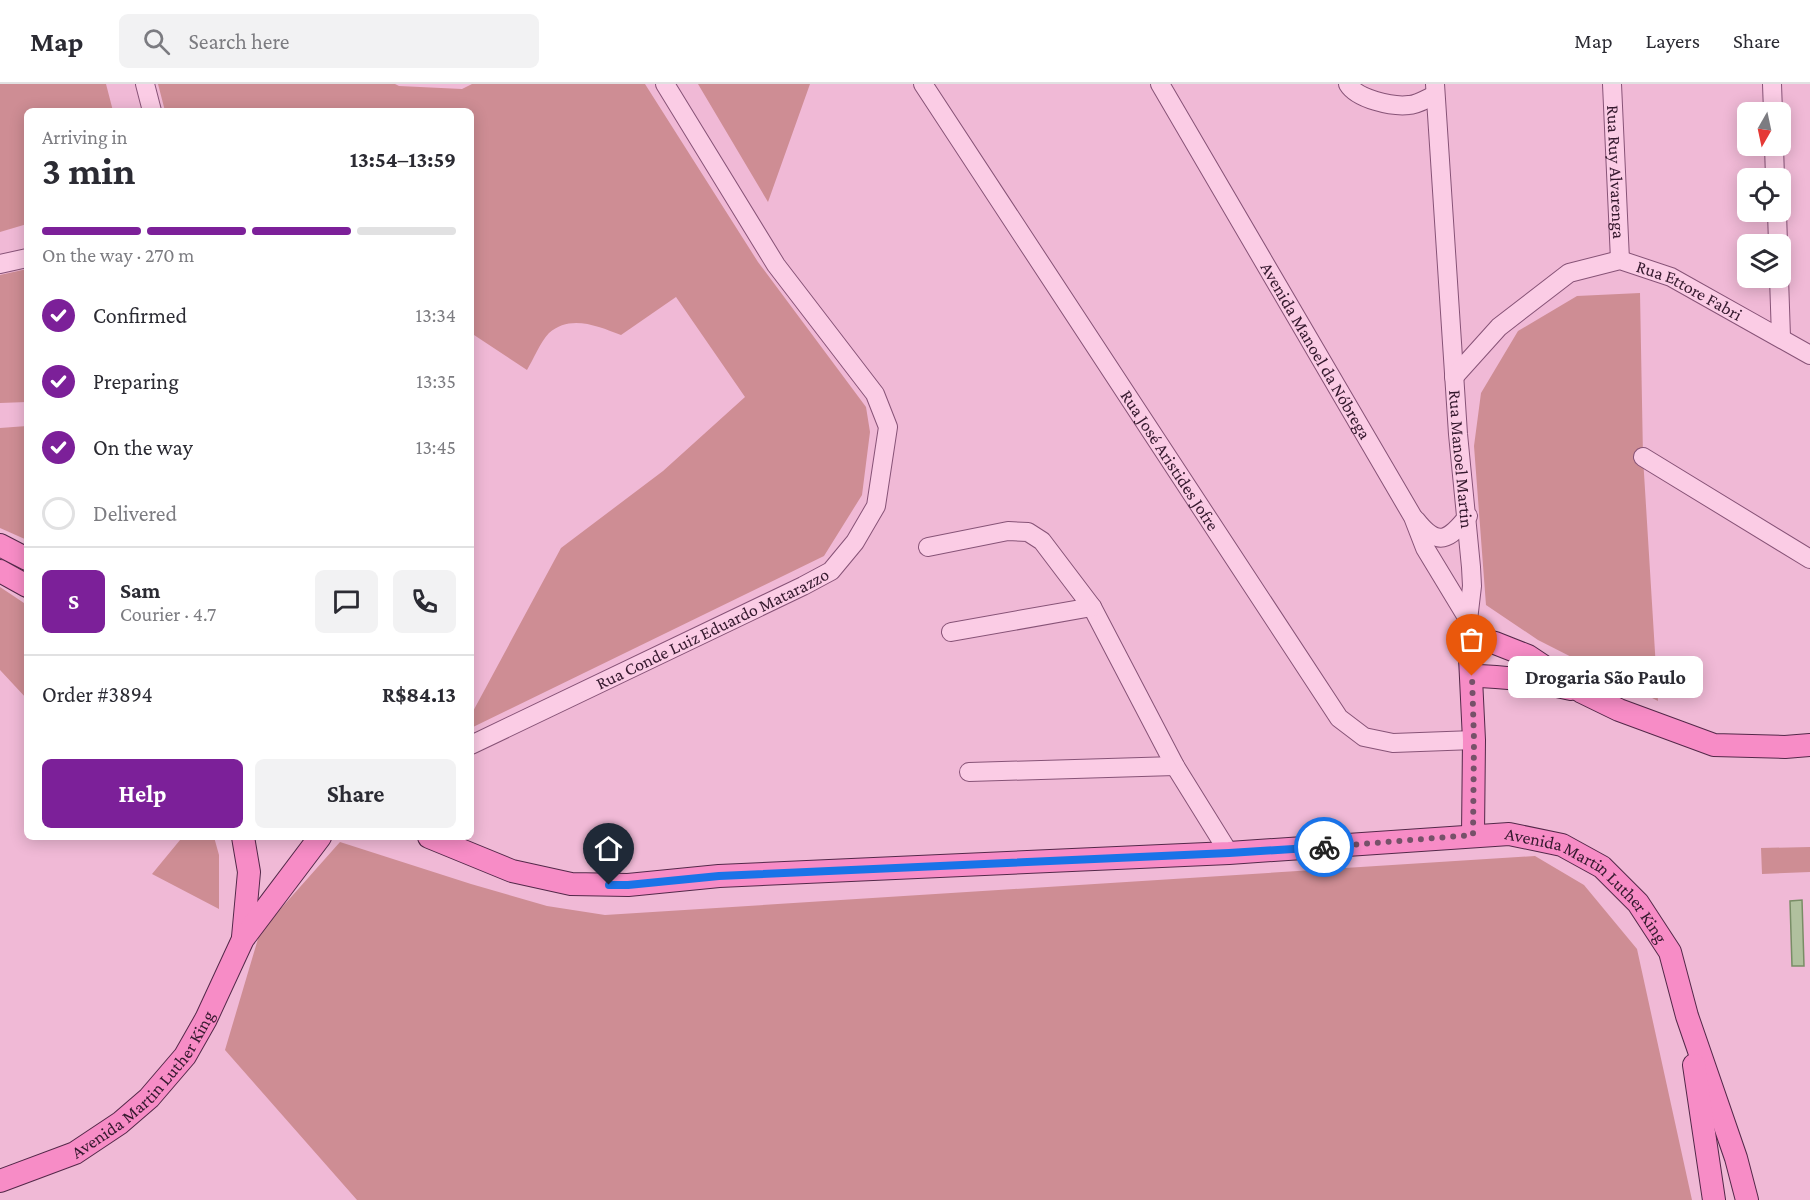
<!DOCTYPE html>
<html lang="en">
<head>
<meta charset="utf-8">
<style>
  body { margin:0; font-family:"Crimson Pro",serif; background:#f2f2f3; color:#2b2b33; height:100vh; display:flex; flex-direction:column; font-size:22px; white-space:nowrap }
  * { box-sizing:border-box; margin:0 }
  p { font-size:20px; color:#7c7c81 }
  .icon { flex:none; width:33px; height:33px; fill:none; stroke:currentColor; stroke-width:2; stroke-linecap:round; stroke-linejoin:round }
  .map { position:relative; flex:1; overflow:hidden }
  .panel { position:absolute; left:24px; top:24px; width:450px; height:732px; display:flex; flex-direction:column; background:#fff; border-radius:9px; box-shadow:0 3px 15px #0003 }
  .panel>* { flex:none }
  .needle { width:39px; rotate:189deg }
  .buttons { position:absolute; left:1737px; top:18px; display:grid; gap:12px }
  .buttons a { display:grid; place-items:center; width:54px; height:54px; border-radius:9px; background:#fff; box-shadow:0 3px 15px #0003; font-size:30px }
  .pin { position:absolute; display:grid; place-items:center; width:51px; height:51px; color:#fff; margin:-62px -26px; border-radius:50% 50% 50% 0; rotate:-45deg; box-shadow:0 0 6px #0007 }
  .pin .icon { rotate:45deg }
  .courier { position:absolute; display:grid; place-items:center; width:60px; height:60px; margin:-30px; border:4px solid #1a73e8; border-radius:50%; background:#fff; color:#222; box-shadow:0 2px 8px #0007 }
  .bubble { position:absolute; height:42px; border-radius:9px; background:#fff; box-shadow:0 3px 15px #0003; font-size:20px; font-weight:700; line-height:42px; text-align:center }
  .head em { font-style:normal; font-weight:700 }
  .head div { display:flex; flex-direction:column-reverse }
  .head { display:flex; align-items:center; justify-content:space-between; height:102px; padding:0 18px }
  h1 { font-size:39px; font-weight:700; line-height:45px }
  .bar { display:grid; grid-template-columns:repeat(4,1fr); gap:9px 6px; align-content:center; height:72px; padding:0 18px }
  .bar i { height:8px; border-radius:4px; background:#e1e1e2 }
  .bar .current { background:#7c2099 }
  .bar p { grid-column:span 4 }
  .line { display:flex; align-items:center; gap:15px; padding:0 18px; border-top:2px solid #e1e1e2 }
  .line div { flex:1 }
  .round { display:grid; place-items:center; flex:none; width:63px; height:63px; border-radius:9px; background:#f2f2f3 }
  ol { padding:0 18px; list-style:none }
  li { display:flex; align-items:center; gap:18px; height:66px }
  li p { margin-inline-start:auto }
  li .icon { padding:6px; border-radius:50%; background:#7c2099; color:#fff; stroke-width:4 }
  li:last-child { color:#7c7c81 }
  li i { width:33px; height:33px; border:3px solid #e1e1e2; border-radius:50% }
  .cta { display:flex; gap:12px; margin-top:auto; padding:12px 18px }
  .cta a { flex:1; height:69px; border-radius:9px; background:#7c2099; color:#fff; font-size:24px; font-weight:700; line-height:69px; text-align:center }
  .cta a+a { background:#f2f2f3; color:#2b2b33 }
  header { display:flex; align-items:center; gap:36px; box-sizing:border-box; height:84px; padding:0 30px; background:#fff; border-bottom:2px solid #e1e1e2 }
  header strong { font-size:28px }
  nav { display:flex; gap:33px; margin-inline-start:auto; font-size:21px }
  .search { width:420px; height:54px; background:#f2f2f3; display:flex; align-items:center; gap:15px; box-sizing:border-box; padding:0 21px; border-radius:9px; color:#7c7c81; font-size:22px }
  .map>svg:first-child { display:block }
</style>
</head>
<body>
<header>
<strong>Map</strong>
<div class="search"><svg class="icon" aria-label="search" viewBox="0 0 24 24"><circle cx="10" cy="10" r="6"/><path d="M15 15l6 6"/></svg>Search here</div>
<nav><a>Map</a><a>Layers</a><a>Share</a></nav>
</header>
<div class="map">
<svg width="1810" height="1116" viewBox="0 0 1810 1116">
  <rect width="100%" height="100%" fill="#f0b9d6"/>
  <path fill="#ce8d94" d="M 0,0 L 106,0 L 113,27 L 27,27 L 27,140 L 0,148 Z
    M 158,0 L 395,0 L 399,2 L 462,5 L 472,0 L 645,0 L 758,178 L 866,323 L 870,348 L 862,411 L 824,472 L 471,644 L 471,631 L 561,464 L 663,387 L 745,313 L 676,213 L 621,251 C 598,242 570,230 549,249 C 541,257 533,276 527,286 L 471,249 L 471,27 L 165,27 Z
    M 698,0 L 810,0 L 768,118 Z
    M 27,185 L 27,318 L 0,319 L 0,191 Z
    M 1640,209 L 1643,373 L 1658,617 L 1538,556 L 1486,521 L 1474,362 L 1481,309 L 1518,247 L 1577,212 Z
    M 27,342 L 27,456 L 0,444 L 0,344 Z
    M 0,503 L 27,521 L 27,615 L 0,586 Z
    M 179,753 L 214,753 L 219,771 L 219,825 L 152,790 L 180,756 Z
    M 340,758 L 471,800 L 547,822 L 605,831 L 1535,772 L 1584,801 L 1637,865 L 1692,1116 L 357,1116 L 225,966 L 260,848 Z
    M 1810,763 L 1810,788 L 1762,790 L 1761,764 Z"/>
  <path fill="#b0c09e" stroke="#788d66" stroke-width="1.5" d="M 1802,816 L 1804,882 L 1792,882 L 1790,817 Z"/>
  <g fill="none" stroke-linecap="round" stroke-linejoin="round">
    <g stroke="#875377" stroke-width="20">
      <g id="minor">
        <path d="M 145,0 L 152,27"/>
        <path id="s1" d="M 923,0 L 1339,634 L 1364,653 L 1393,659 L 1474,656"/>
        <path id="s2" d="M 1160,0 L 1413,433 L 1425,464 L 1468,535"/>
        <path d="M 1348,0 C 1357,15 1392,23 1409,21 C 1417,21 1428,14 1435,11"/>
        <path id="s3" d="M 1435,0 L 1458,350 L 1471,483 L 1472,502 L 1468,536"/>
        <path id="s4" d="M 1612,0 L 1620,176"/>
        <path d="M 1772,0 L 1773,28"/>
        <path d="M 1774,62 L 1775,94"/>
        <path d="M 1777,128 L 1778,160"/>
        <path d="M 0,180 L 27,174"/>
        <path d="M 1779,194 L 1781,253"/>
        <path id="s5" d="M 1454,293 L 1499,243 L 1569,189 L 1620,176 L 1671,193 L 1810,271"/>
        <path d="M 1643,373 L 1810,475"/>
        <path d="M 1416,436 C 1438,464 1449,456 1468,432"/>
        <path d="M 928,463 L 1008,447 L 1028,448 L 1042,457 L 1092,523 L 1175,682 L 1229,769"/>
        <path d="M 951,548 L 1092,523"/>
        <path id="s6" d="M 471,661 L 803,502 L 831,487 L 855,458 L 876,422 L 888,343 L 875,310 L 776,181 L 665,0"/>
        <path d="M 969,688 L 1175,682"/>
      </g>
    </g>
    <g stroke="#532849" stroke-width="24">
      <g id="major">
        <path d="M 0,461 L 27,475"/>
        <path d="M 0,487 L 27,502"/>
        <path d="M 1472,592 C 1506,592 1538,598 1571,605"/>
        <path d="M 1473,751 L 1474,656 L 1469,553 L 1495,559 L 1528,572 L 1582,608 L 1619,626 L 1714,661 L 1785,663 L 1810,661"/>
        <path d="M 243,753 L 249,788 L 243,853"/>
        <path id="s7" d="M 429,753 L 512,787 L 571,800 L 628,801 L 719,792 L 1229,769 L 1509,750 L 1562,761 L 1602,783 L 1638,819 L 1670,868 L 1687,932 L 1736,1074 L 1747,1116"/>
        <path d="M 1694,981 L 1714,1116"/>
        <path id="s8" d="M 0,1097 L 75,1069 L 120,1039 L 149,1014 L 185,972 L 206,935 L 243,855 L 320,753"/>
      </g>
    </g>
    <use href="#minor" stroke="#fbcce5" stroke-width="18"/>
    <use href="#major" stroke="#f78cc6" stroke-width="22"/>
  </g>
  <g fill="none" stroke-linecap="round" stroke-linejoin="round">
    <path stroke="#765169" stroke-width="6" stroke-dasharray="0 10.8" d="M 1324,763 L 1473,751 L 1474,656 L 1472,592"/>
    <path stroke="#1a73e8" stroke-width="8" d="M 609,801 L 628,801 L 719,792 L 1229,769 L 1324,763"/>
  </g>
  <g text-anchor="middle" stroke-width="4.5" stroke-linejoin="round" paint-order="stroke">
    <g font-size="18" fill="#35192e" stroke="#f7c9e1">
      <text dy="6" stroke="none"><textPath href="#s4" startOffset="88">Rua Ruy Alvarenga</textPath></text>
      <text dy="6" stroke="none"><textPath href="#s5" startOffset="284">Rua Ettore Fabri</textPath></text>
      <text dy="6" stroke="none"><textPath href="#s2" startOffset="309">Avenida Manoel da Nóbrega</textPath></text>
      <text dy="6" stroke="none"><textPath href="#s1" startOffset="450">Rua José Aristides Jofre</textPath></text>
      <text dy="6" stroke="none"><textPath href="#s3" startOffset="376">Rua Manoel Martin</textPath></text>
      <text dy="6" stroke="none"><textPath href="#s6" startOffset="268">Rua Conde Luiz Eduardo Matarazzo</textPath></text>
      <text dy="6" stroke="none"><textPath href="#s7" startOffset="1186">Avenida Martin Luther King</textPath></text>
      <text dy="6" stroke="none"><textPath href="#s8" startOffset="178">Avenida Martin Luther King</textPath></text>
    </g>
  </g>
</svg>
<div class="buttons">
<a><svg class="needle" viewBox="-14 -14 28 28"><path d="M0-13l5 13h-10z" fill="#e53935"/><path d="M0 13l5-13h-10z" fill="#7c7c81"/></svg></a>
<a><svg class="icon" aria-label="locate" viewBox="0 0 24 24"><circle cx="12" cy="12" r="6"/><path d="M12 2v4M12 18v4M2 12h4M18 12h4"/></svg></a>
<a><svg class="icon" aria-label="layers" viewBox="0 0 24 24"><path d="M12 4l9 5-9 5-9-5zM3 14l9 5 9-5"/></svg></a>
</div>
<div class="pin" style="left:1472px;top:592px;background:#ea580c"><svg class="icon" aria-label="bag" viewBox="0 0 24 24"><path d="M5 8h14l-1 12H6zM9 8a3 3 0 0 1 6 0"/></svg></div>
<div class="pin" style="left:609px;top:801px;background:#1f2937"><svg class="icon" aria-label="home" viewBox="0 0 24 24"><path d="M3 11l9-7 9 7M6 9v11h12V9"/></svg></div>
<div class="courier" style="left:1324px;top:763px"><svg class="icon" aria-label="bike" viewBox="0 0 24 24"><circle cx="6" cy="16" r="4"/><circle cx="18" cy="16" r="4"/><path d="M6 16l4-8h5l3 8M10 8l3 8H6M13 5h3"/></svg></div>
<div class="bubble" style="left:1508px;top:572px;width:195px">Drogaria São Paulo</div>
<section class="panel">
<div class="head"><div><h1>3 min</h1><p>Arriving in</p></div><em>13:54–13:59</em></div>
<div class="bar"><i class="current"></i><i class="current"></i><i class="current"></i><i></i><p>On the way · 270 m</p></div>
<ol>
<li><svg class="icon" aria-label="check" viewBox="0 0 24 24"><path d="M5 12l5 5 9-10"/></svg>Confirmed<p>13:34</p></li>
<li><svg class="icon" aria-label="check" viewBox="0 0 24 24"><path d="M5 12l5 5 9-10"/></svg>Preparing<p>13:35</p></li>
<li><svg class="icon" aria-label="check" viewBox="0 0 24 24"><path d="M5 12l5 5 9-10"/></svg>On the way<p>13:45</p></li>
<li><i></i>Delivered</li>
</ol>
<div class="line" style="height:108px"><b class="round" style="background:#7c2099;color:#fff">S</b><div><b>Sam</b><p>Courier · 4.7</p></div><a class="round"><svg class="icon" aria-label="chat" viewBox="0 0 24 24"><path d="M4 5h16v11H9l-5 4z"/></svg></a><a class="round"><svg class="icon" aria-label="phone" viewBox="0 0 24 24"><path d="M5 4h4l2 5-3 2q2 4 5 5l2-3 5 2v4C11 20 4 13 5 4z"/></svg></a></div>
<div class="line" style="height:78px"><div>Order #3894</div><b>R$84.13</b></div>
<div class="cta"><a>Help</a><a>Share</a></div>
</section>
</div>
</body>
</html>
